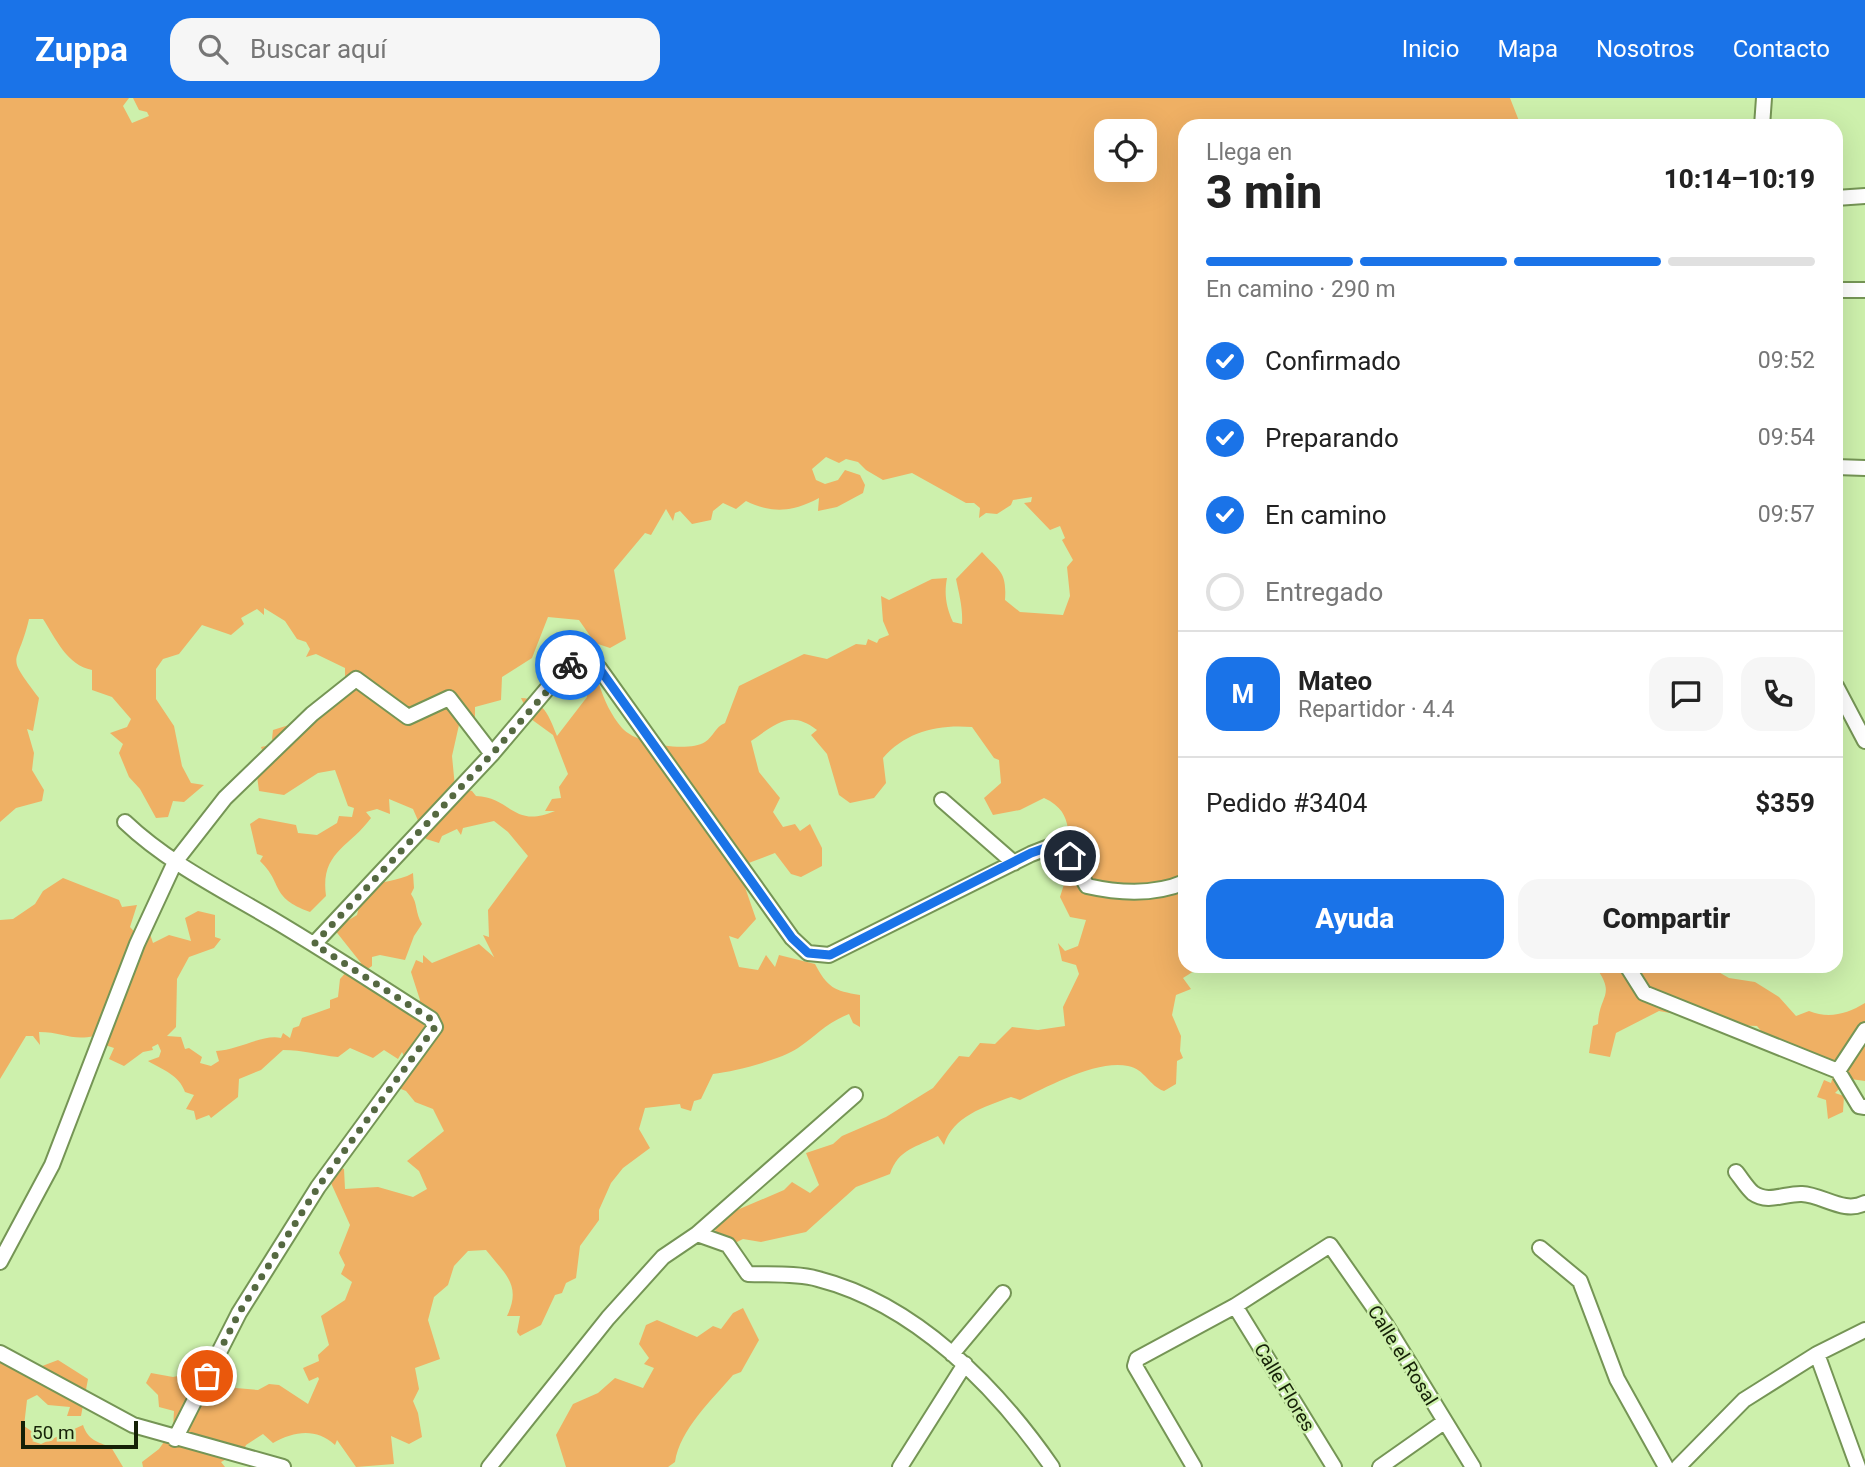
<!DOCTYPE html>
<html lang="es">
<head>
<meta charset="utf-8">
<style>
  body { margin:0; font-family:Roboto,sans-serif; background:#f6f6f6; color:#222; height:100vh; display:flex; flex-direction:column; font-size:26px; white-space:nowrap }
  * { box-sizing:border-box; margin:0 }
  p { font-size:23px; color:#767676 }
  .icon { flex:none; width:38px; height:38px; fill:none; stroke:currentColor; stroke-width:2; stroke-linecap:round; stroke-linejoin:round }
  .map { position:relative; flex:1; overflow:hidden }
  .panel { position:absolute; left:1178px; top:21px; width:665px; height:854px; display:flex; flex-direction:column; background:#fff; border-radius:21px; box-shadow:0 7px 28px #0002 }
  .panel>* { flex:none }
  .buttons { position:absolute; left:1094px; top:21px; display:grid; gap:14px }
  .buttons a { display:grid; place-items:center; width:63px; height:63px; border-radius:14px; background:#fff; box-shadow:0 7px 28px #0002; font-size:35px }
  .scale { position:absolute; left:21px; bottom:18px; width:117px; box-sizing:border-box; padding-left:7px; border:4px solid #152107; border-top:0; font-size:19px; line-height:24px; white-space:nowrap; color:#152107; -webkit-text-stroke:5px #cdf0ac; paint-order:stroke }
  .pin { position:absolute; display:grid; place-items:center; width:60px; height:60px; color:#fff; margin:-30px; border:4px solid #fff; border-radius:50%; box-shadow:0 2px 7px #0007 }
  .courier { position:absolute; display:grid; place-items:center; width:70px; height:70px; margin:-35px; border:5px solid #1a73e8; border-radius:50%; background:#fff; color:#222; box-shadow:0 2px 9px #0007 }
  .summary em { font-style:normal; font-weight:800 }
  .summary div { display:flex; flex-direction:column-reverse }
  .summary { display:flex; align-items:center; justify-content:space-between; height:119px; padding:0 28px }
  h1 { font-size:46px; font-weight:800; line-height:52px }
  .bar { display:grid; grid-template-columns:repeat(4,1fr); gap:10px 7px; align-content:center; height:84px; padding:0 28px }
  .bar i { height:9px; border-radius:5px; background:#e0e0e0 }
  .bar .active { background:#1a73e8 }
  .bar p { grid-column:span 4 }
  .line { display:flex; align-items:center; gap:18px; padding:0 28px; border-top:2px solid #e0e0e0 }
  .line div { flex:1 }
  .round { display:grid; place-items:center; flex:none; width:74px; height:74px; border-radius:21px; background:#f6f6f6 }
  ol { padding:0 28px; list-style:none }
  li { display:flex; align-items:center; gap:21px; height:77px }
  li p { margin-inline-start:auto }
  li .icon { padding:7px; border-radius:50%; background:#1a73e8; color:#fff; stroke-width:4 }
  li:last-child { color:#767676 }
  li i { width:38px; height:38px; border:4px solid #e0e0e0; border-radius:50% }
  .action { display:flex; gap:14px; margin-top:auto; padding:14px 28px }
  .action a { flex:1; height:80px; border-radius:21px; background:#1a73e8; color:#fff; font-size:28px; font-weight:800; line-height:80px; text-align:center }
  .action a+a { background:#f6f6f6; color:#222 }
  header { display:flex; align-items:center; gap:42px; box-sizing:border-box; height:98px; padding:0 35px; background:#1a73e8; color:#fff }
  header strong { font-size:33px }
  nav { display:flex; gap:38px; margin-inline-start:auto; font-size:24px }
  .search { width:490px; height:63px; background:#f6f6f6; display:flex; align-items:center; gap:18px; box-sizing:border-box; padding:0 24px; border-radius:21px; color:#767676; font-size:26px }
  .map>svg:first-child { display:block }
</style>
</head>
<body>
<header>
<strong>Zuppa</strong>
<div class="search"><svg class="icon" aria-label="search" viewBox="0 0 24 24"><circle cx="10" cy="10" r="6"/><path d="M15 15l6 6"/></svg>Buscar aquí</div>
<nav><a>Inicio</a><a>Mapa</a><a>Nosotros</a><a>Contacto</a></nav>
</header>
<div class="map">
<svg width="1865" height="1369" viewBox="0 0 1865 1369">
  <rect width="100%" height="100%" fill="#cdf0ac"/>
  <path fill="#efb064" fill-rule="evenodd" d="M 0,0 L 129,0 L 123,8 L 132,25 L 149,18 L 147,14 L 139,12 L 133,0 L 1510,0 L 1521,28 L 1185,28 L 1185,868 L 1202,868 L 1183,880 L 1191,891 L 1176,897 L 1172,917 L 1181,938 L 1180,953 L 1183,960 L 1177,963 L 1176,986 L 1164,993 C 1149,988 1145,971 1128,968 C 1098,961 1046,989 1020,1002 L 1011,999 C 984,1009 953,1018 944,1047 L 938,1038 C 917,1049 898,1051 890,1076 L 856,1089 L 806,1134 L 761,1144 L 743,1141 L 735,1145 L 714,1135 L 723,1118 L 784,1092 L 792,1084 L 810,1095 L 819,1087 L 806,1055 L 833,1046 L 842,1038 L 886,1019 L 933,990 L 959,958 L 969,959 L 980,945 L 995,946 L 1012,929 L 1038,932 L 1065,928 L 1063,909 L 1079,876 L 1076,867 L 1062,863 L 1058,845 L 1065,853 L 1078,848 L 1086,822 L 1070,819 L 1060,799 L 1066,780 L 1079,768 C 1061,741 1079,716 1044,700 L 1020,712 L 993,717 L 984,700 L 1001,685 L 999,662 L 994,660 L 972,629 C 938,626 905,634 883,660 L 886,685 L 874,700 L 850,705 L 839,697 L 827,656 L 811,637 L 817,632 C 790,611 776,626 751,643 L 759,674 L 780,700 L 773,714 L 783,729 L 795,726 L 800,733 L 810,726 L 822,750 L 822,768 L 801,779 L 791,776 L 775,755 L 738,769 L 756,821 L 738,841 L 729,838 L 739,869 L 758,872 L 766,857 L 775,869 L 779,857 L 815,866 C 827,889 834,893 860,897 L 860,929 L 853,925 L 849,916 C 826,925 817,937 798,950 C 780,962 736,973 713,976 L 701,1001 L 694,1003 L 691,1013 L 681,1010 L 680,1006 L 645,1010 L 639,1031 L 650,1050 L 623,1070 L 611,1085 L 599,1112 L 599,1122 L 580,1148 L 576,1180 L 566,1185 L 562,1195 L 555,1197 L 541,1227 L 520,1238 L 517,1234 L 520,1218 L 507,1218 C 522,1187 505,1176 486,1152 L 468,1153 L 454,1168 L 448,1187 L 434,1199 L 428,1222 L 440,1261 L 415,1270 L 419,1291 L 413,1303 L 418,1315 L 422,1339 L 409,1346 L 391,1338 L 394,1366 L 356,1369 L 337,1342 L 335,1347 C 316,1330 295,1333 273,1345 L 263,1336 L 246,1347 L 244,1352 L 221,1364 L 225,1369 L 143,1369 L 142,1364 L 159,1351 L 173,1331 L 174,1313 L 159,1309 L 158,1297 L 146,1285 L 151,1275 L 173,1279 L 207,1272 L 236,1290 L 258,1292 L 269,1286 L 279,1287 L 308,1306 L 319,1281 L 318,1279 L 309,1283 L 303,1270 L 319,1263 L 318,1257 L 329,1247 L 321,1218 L 345,1202 L 352,1184 L 341,1176 L 345,1167 L 339,1155 L 350,1127 L 326,1074 L 331,1065 L 344,1071 L 345,1091 L 378,1089 L 413,1099 L 427,1091 L 419,1073 L 407,1063 L 444,1033 L 433,1011 L 415,1004 L 406,993 L 396,989 L 408,966 L 402,954 L 398,961 L 384,952 L 373,960 L 350,950 L 338,959 C 318,957 303,952 283,952 L 261,972 L 239,981 L 238,999 L 211,1020 L 209,1017 L 196,1022 L 194,1013 L 186,1011 L 194,997 L 185,994 C 179,977 163,972 148,963 L 159,959 L 161,953 L 158,946 L 152,949 L 153,952 L 143,954 L 124,968 L 109,961 L 114,950 L 102,946 L 94,938 C 72,943 62,934 39,934 L 40,947 L 33,938 L 26,938 L 0,981 L 0,822 L 13,821 L 35,806 L 43,793 L 63,780 L 119,802 L 122,809 L 137,807 L 130,829 L 140,840 L 142,833 L 150,836 L 153,845 L 169,837 L 191,843 L 185,820 L 198,813 L 215,817 L 215,839 L 221,841 L 214,850 L 189,859 L 177,881 L 176,929 L 167,938 L 181,939 L 185,951 L 189,950 L 202,959 L 200,965 L 211,968 L 219,963 L 216,953 C 239,952 262,936 281,940 L 283,935 L 290,940 L 293,930 L 299,928 L 302,920 L 330,910 L 330,902 L 338,899 L 340,881 L 348,872 L 353,878 L 361,865 L 334,831 L 357,817 L 363,792 C 379,782 398,784 413,775 L 414,790 L 411,796 C 418,806 415,815 422,826 L 414,838 L 405,862 L 380,857 L 372,859 L 372,868 L 365,873 L 384,880 L 389,895 L 409,917 L 420,902 L 411,874 L 416,862 L 423,865 L 423,857 L 432,865 L 479,846 L 494,859 L 483,837 L 489,839 L 488,812 L 528,758 L 508,734 L 494,723 L 463,730 L 461,737 L 457,731 L 442,738 L 439,745 L 426,741 L 413,711 L 389,701 L 390,716 L 377,711 L 366,714 L 371,720 C 349,750 320,754 326,798 L 310,814 C 269,799 284,786 260,763 L 263,758 L 257,756 L 250,726 L 259,720 L 296,727 L 298,735 L 317,737 L 337,725 L 339,718 L 352,719 L 354,710 L 348,708 L 335,672 L 318,675 L 284,697 L 259,693 L 256,670 L 264,657 L 261,649 L 275,646 L 272,641 L 273,632 L 324,616 L 345,600 L 345,570 L 316,556 L 306,559 L 310,551 L 306,544 L 297,541 L 285,523 L 264,510 L 264,517 L 257,511 L 241,520 L 244,526 L 231,537 L 202,527 L 179,556 L 163,561 L 156,571 L 156,601 L 174,628 L 182,668 L 191,685 L 204,687 L 184,704 L 173,703 L 168,719 L 156,720 L 140,691 L 129,679 L 119,655 L 123,646 L 110,635 L 127,629 L 131,621 L 112,599 L 92,592 L 92,572 C 67,567 56,541 43,521 L 29,521 C 17,572 4,553 39,600 L 33,633 L 27,631 L 34,655 L 32,672 L 44,692 L 42,703 L 16,710 L 0,724 ZM 1106,33 L 1144,33 L 1144,72 L 1106,72 ZM 826,359 L 839,365 L 846,361 L 858,364 L 866,372 L 883,382 L 912,375 L 966,405 L 974,405 L 980,410 L 979,420 L 986,415 L 997,416 L 1011,407 L 1013,402 L 1032,399 L 1031,404 L 1024,405 L 1050,432 L 1060,428 L 1065,440 L 1062,442 L 1073,462 L 1067,469 L 1070,498 L 1063,517 L 1020,514 L 1005,502 C 1007,473 999,473 982,454 L 956,481 C 959,496 963,510 962,526 L 953,524 C 946,509 944,496 947,480 L 932,481 L 889,502 L 881,498 L 883,523 L 889,537 L 879,541 L 877,545 L 868,541 L 866,547 L 856,546 L 827,561 L 804,556 L 739,588 L 725,625 C 715,629 714,638 705,644 C 687,655 636,646 622,630 C 611,617 604,602 599,586 L 585,586 L 587,599 L 557,638 C 550,620 543,600 521,600 L 531,621 L 553,637 L 568,676 L 559,689 L 561,700 L 552,701 L 545,713 L 555,713 C 513,731 511,699 476,698 L 472,693 L 455,689 L 452,658 L 461,618 L 475,619 L 475,609 L 501,602 L 502,579 L 532,560 L 548,519 L 579,522 L 595,545 L 610,550 L 626,541 L 614,472 L 645,435 L 651,437 L 666,411 L 673,423 L 675,415 L 680,413 L 692,426 L 711,422 L 713,413 L 723,405 L 736,411 L 746,403 C 772,416 793,414 819,400 L 818,413 L 837,409 L 863,395 L 865,387 L 860,377 L 845,372 L 838,382 L 825,386 L 816,382 L 812,371 Z
    M 1595,868 L 1708,868 L 1729,880 L 1755,884 L 1779,899 L 1796,918 L 1809,913 C 1829,921 1847,916 1865,905 L 1865,983 L 1843,980 L 1843,987 L 1835,995 L 1844,998 L 1843,1014 L 1828,1021 L 1826,1002 L 1817,999 L 1824,982 L 1831,985 L 1834,975 L 1767,940 L 1757,928 L 1735,927 L 1659,913 L 1616,935 L 1610,959 L 1589,955 L 1593,928 L 1598,926 C 1599,896 1617,898 1595,868 Z
    M 743,1210 L 759,1242 L 741,1274 L 733,1277 C 712,1302 680,1331 675,1364 L 668,1369 L 566,1369 L 556,1337 L 573,1306 L 598,1295 L 615,1280 L 643,1290 L 654,1270 L 644,1266 L 649,1260 L 639,1246 L 646,1227 L 657,1222 L 697,1239 L 713,1228 L 721,1231 L 733,1215 Z
    M 0,1257 L 37,1270 L 58,1262 L 88,1281 L 81,1318 L 67,1318 L 70,1309 L 48,1307 L 37,1297 L 27,1302 L 24,1328 L 40,1339 L 32,1343 L 41,1346 L 83,1327 C 88,1342 97,1344 111,1349 L 123,1369 L 0,1369 Z"/>
  <g fill="none" stroke-linecap="round" stroke-linejoin="round">
    <g stroke="#759555" stroke-width="18">
      <path id="minor" d="M 1762,28 L 1764,0
        M 1836,100 L 1865,98
        M 1836,192 L 1865,192
        M 1836,369 L 1865,370
        M 1836,588 L 1865,643
        M 942,702 L 1014,765
        M 125,724 C 167,764 221,791 272,821 C 326,853 378,887 431,921 L 435,929 L 318,1089 L 239,1215 L 175,1341
        M 314,846 L 492,656 L 563,572 L 578,561 L 599,570 L 792,840 L 808,855 L 829,857 L 1031,756 L 1054,747 L 1070,758 L 1087,788 C 1118,795 1155,797 1185,784
        M 1627,868 L 1644,895 L 1838,973
        M 1865,932 L 1838,973 L 1859,1008 L 1865,1009
        M 1736,1074 C 1741,1080 1747,1090 1753,1095 C 1768,1106 1786,1095 1802,1096 C 1823,1097 1844,1116 1865,1105
        M 697,1136 L 728,1147 L 748,1176 C 770,1177 796,1175 818,1181 C 915,1206 996,1288 1052,1369
        M 1540,1150 L 1580,1183 L 1617,1281 L 1666,1369
        M 0,1164 L 52,1067 L 137,846 L 175,764 L 225,700 L 312,616 L 356,581 L 408,619 L 449,600 L 492,656
        M 1235,1208 L 1334,1369
        M 0,1255 L 133,1327 L 283,1369
        M 952,1256 L 1003,1195
        M 1817,1256 L 1858,1369
        M 489,1369 L 608,1220 L 663,1159 L 697,1136 L 855,997
        M 900,1369 L 965,1266
        M 1194,1369 L 1135,1268 L 1137,1261 L 1235,1208 L 1330,1147 L 1386,1227 L 1473,1369
        M 1380,1369 L 1444,1324
        M 1678,1369 L 1744,1302 L 1817,1256 L 1865,1232"/>
    </g>
    <use href="#minor" stroke="#fff" stroke-width="14"/>
  </g>
  <g fill="none" stroke-linecap="round" stroke-linejoin="round">
    <path stroke="#556941" stroke-width="7" stroke-dasharray="0 12.6" d="M 207,1278 L 239,1215 L 318,1089 L 435,929 L 431,921 L 314,846 L 492,656 L 570,567"/>
    <path stroke="#1a73e8" stroke-width="9" d="M 570,567 L 578,561 L 599,570 L 792,840 L 808,855 L 830,857 L 1031,755 L 1054,747 L 1070,758"/>
  </g>
  <g text-anchor="middle" stroke-width="5" stroke-linejoin="round" paint-order="stroke">
    <g font-size="19" fill="#152107" stroke="#cdf0ac">
      <text transform="translate(1403 1257) rotate(58)" y="7">Calle el Rosal</text>
      <text transform="translate(1285 1289) rotate(59)" y="7">Calle Flores</text>
    </g>
  </g>
</svg>
<div class="buttons">
<a><svg class="icon" aria-label="locate" viewBox="0 0 24 24"><circle cx="12" cy="12" r="6"/><path d="M12 2v4M12 18v4M2 12h4M18 12h4"/></svg></a>
</div>
<div class="scale">50 m</div>
<div class="pin" style="left:207px;top:1278px;background:#ea580c"><svg class="icon" aria-label="bag" viewBox="0 0 24 24"><path d="M5 8h14l-1 12H6zM9 8a3 3 0 0 1 6 0"/></svg></div>
<div class="pin" style="left:1070px;top:758px;background:#1f2937"><svg class="icon" aria-label="home" viewBox="0 0 24 24"><path d="M3 11l9-7 9 7M6 9v11h12V9"/></svg></div>
<div class="courier" style="left:570px;top:567px"><svg class="icon" aria-label="bike" viewBox="0 0 24 24"><circle cx="6" cy="16" r="4"/><circle cx="18" cy="16" r="4"/><path d="M6 16l4-8h5l3 8M10 8l3 8H6M13 5h3"/></svg></div>
<section class="panel">
<div class="summary"><div><h1>3 min</h1><p>Llega en</p></div><em>10:14–10:19</em></div>
<div class="bar"><i class="active"></i><i class="active"></i><i class="active"></i><i></i><p>En camino · 290 m</p></div>
<ol>
<li><svg class="icon" aria-label="check" viewBox="0 0 24 24"><path d="M5 12l5 5 9-10"/></svg>Confirmado<p>09:52</p></li>
<li><svg class="icon" aria-label="check" viewBox="0 0 24 24"><path d="M5 12l5 5 9-10"/></svg>Preparando<p>09:54</p></li>
<li><svg class="icon" aria-label="check" viewBox="0 0 24 24"><path d="M5 12l5 5 9-10"/></svg>En camino<p>09:57</p></li>
<li><i></i>Entregado</li>
</ol>
<div class="line" style="height:126px"><b class="round" style="background:#1a73e8;color:#fff">M</b><div><b>Mateo</b><p>Repartidor · 4.4</p></div><a class="round"><svg class="icon" aria-label="chat" viewBox="0 0 24 24"><path d="M4 5h16v11H9l-5 4z"/></svg></a><a class="round"><svg class="icon" aria-label="phone" viewBox="0 0 24 24"><path d="M5 4h4l2 5-3 2q2 4 5 5l2-3 5 2v4C11 20 4 13 5 4z"/></svg></a></div>
<div class="line" style="height:91px"><div>Pedido #3404</div><b>$359</b></div>
<div class="action"><a>Ayuda</a><a>Compartir</a></div>
</section>
</div>
</body>
</html>
